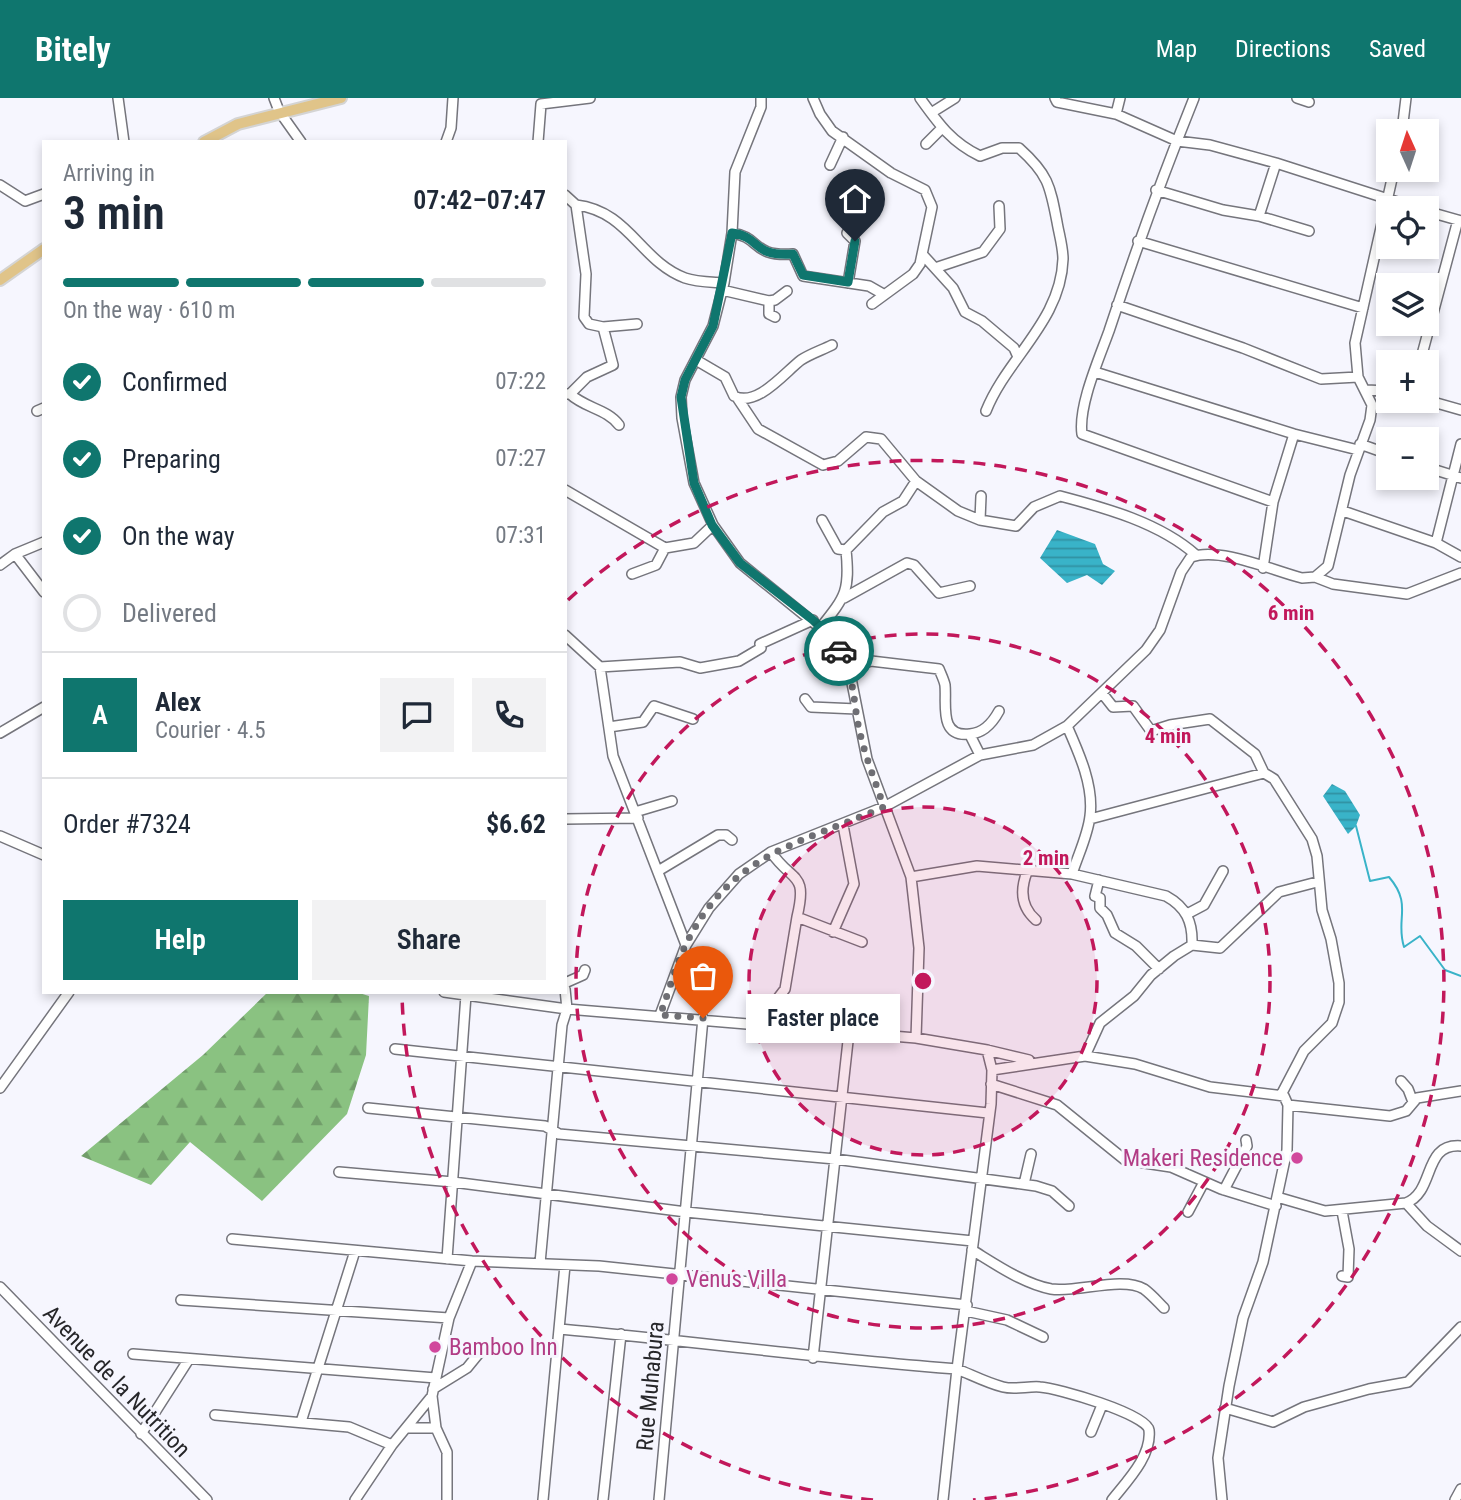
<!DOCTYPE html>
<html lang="en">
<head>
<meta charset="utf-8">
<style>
  body { margin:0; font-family:"Roboto Condensed",sans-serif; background:#f2f2f3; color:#1f2937; height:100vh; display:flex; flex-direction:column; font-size:26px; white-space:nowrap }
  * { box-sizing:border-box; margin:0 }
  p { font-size:23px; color:#747a83 }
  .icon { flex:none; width:38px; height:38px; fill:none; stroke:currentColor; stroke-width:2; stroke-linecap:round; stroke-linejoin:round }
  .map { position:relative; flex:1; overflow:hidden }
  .drawer { position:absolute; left:42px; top:42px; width:525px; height:854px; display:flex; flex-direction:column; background:#fff; border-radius:0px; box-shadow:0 4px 10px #0003 }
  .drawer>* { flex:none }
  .needle { width:46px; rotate:357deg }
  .controls { position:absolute; left:1376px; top:21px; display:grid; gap:14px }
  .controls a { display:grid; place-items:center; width:63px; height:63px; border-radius:0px; background:#fff; box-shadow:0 4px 10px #0003; font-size:35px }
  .pin { position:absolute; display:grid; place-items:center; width:60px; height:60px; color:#fff; margin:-72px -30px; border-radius:50% 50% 50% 0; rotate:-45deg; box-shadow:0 0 7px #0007 }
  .pin .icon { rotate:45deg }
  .courier { position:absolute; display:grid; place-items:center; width:70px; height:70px; margin:-35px; border:5px solid #0f766e; border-radius:50%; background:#fff; color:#222; box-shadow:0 2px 9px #0007 }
  .bubble { position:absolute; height:49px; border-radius:0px; background:#fff; box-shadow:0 4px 10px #0003; font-size:23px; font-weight:600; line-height:49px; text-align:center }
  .head em { font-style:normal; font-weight:600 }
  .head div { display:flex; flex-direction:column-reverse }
  .head { display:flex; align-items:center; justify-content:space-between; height:119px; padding:0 21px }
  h1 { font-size:46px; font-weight:600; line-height:52px }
  .bar { display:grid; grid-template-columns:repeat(4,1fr); gap:10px 7px; align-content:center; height:84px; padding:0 21px }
  .bar i { height:9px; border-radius:5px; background:#e0e1e3 }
  .bar .on { background:#0f766e }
  .bar p { grid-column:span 4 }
  .line { display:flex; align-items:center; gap:18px; padding:0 21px; border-top:2px solid #e0e1e3 }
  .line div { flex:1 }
  .round { display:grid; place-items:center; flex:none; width:74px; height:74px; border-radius:0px; background:#f2f2f3 }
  ol { padding:0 21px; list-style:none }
  li { display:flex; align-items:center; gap:21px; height:77px }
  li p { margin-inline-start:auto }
  li .icon { padding:7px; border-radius:50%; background:#0f766e; color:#fff; stroke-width:4 }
  li:last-child { color:#747a83 }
  li i { width:38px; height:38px; border:4px solid #e0e1e3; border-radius:50% }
  .button { display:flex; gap:14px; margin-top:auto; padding:14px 21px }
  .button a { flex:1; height:80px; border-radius:0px; background:#0f766e; color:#fff; font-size:28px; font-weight:600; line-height:80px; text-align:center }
  .button a+a { background:#f2f2f3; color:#1f2937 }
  header { display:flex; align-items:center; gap:42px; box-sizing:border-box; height:98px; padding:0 35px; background:#0f766e; color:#fff }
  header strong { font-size:33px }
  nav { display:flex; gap:38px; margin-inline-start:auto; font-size:24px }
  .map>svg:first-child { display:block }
</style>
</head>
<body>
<header>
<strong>Bitely</strong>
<nav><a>Map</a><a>Directions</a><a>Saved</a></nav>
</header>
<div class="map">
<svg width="1461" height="1402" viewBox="0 0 1461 1402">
  <defs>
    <pattern id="forest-firs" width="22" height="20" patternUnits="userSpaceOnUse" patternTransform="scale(1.75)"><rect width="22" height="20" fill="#8ac281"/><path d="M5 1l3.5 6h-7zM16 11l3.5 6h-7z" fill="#719d6a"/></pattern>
    <pattern id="water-rules" width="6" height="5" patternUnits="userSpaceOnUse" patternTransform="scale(1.75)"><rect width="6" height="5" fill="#39b3c8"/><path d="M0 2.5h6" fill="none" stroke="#3091a2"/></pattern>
  </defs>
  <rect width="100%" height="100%" fill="#f6f6fe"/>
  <path fill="url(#forest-firs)" d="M 268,894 L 356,894 L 369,898 L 366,957 L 347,1016 L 262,1103 L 190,1044 L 151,1087 L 81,1058 L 203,957 Z"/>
  <path fill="url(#water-rules)" d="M 1057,432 L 1095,446 L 1103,466 L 1115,473 L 1102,487 L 1087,477 L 1067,485 L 1040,460 Z
    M 1332,686 L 1345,693 L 1360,717 L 1356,728 L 1348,736 L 1323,698 Z"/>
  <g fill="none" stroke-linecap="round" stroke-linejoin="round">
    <path stroke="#39b3c8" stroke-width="2" d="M 1356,728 L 1370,783 L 1389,779 C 1413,807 1395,821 1404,849 L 1420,838 L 1445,872 L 1461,878"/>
    <g stroke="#75757c" stroke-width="12">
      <path id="minor" d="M 118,0 L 124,44
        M 274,0 L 279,13 L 301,44
        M 761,0 L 761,9 L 735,74 L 732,135 L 724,185 L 713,228 L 685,282 L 681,299 L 682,320 L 694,385 L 713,427 L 740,465 L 829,537 L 849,570 L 867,661 L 911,779 L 919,850 L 916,940
        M 813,0 L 820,16 L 832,33 L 891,75 L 925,92 L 932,109 L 920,166 L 913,176 L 872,206
        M 920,0 C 938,25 951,44 980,58 L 1002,50 L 1019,50 C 1048,76 1050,87 1057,124 C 1059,136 1063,149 1063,161 C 1061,223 1007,260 986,313
        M 1055,0 L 1057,4 L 1116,16 L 1177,43 L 1210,47 L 1276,65 L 1416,110
        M 1194,0 C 1163,77 1135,154 1109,233 C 1099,261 1078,308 1082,336 L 1273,404
        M 1297,0 L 1309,4
        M 931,15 L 955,0
        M 1116,16 L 1120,0
        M 1402,33 L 1406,0
        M 446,44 L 451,30 L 453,0
        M 538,44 L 541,6 L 590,0
        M 926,46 L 941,31
        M 830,67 L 843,39
        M 0,87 L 25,103 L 44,96
        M 1156,92 L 1223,112 L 1259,118 L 1276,65
        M 565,97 L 576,107 L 586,176 L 584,219 L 589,226 L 603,229 L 613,267 L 587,279 L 570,296 L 565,296
        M 576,107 C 629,113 640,163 685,180 C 696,184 711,184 724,185
        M 1426,113 L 1461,123
        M 1259,118 L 1309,133
        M 732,135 C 761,139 751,159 793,156 L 803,178 L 869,188 L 883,196
        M 847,135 L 855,143 L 848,185
        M 1138,143 L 1363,210
        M 923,157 L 953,190 L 965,214 L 982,223 L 1014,250 L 1018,259
        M 935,170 L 983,154 L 1000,131 L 999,108
        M 722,192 L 769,203 L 775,202 L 787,193
        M 769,203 L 769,216 L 775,219
        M 1117,207 L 1243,250 L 1321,281 L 1358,279
        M 603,229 L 637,226
        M 696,262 L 725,279 L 734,298 C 757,310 785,274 801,262 C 810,256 822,252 832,247
        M 1420,264 L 1458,122
        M 1095,274 L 1294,336 L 1358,352
        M 1366,292 L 1388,293
        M 570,296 C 585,310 607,311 619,327
        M 738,301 L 758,331 L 823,367 L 838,363 L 866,339 L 881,341 L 916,383 L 958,413 L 980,422 L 1016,428 L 1034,409 L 1060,398 C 1106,410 1160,425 1196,457
        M 1426,302 L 1461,312
        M 37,313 L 44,310
        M 1360,346 L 1388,356
        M 1426,369 L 1461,380
        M 565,392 L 665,450 L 694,445 L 713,427
        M 1343,413 L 1436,445 L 1461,346
        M 822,422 L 838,451 L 846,452
        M 980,422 L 981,398
        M 1436,445 L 1461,459
        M 15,456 L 44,494
        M 0,467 L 15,456 L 44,444
        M 1263,470 L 1273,404 L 1294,336
        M 632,476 L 656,467 L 665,450
        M 1315,479 L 1333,486 L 1407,496 L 1461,475
        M 844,500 L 907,465 L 914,467 L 939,495 L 970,488
        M 821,529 C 846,498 850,492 846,452 L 883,414 L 903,403 L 916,383
        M 565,537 L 600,569 L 613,658 L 686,847 L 660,917
        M 600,569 L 680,564 L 700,570 L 739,563 L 761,550 L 760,546 L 813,522
        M 849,570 L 871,563 L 939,571 C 941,576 944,582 945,587 C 947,605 938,640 970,636 C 984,635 993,624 999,613
        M 1102,595 L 1113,609 L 1133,608 L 1151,633 L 1170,627 L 1210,621 L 1255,656 L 1264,675
        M 805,601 L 811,609 L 857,611
        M 1067,628 C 1079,655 1094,688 1090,718 C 1088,737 1078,757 1072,776
        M 609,629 L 643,624 L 654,608 L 693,621
        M 0,635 L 44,609
        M 970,637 L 980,657
        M 635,714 L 672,703
        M 565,721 L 638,720
        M 1090,721 L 1264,675 L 1274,681 L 1312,741 L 1317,758 L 1322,812 L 1331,841 L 1339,885 L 1339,904 L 1332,925 L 1304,953 L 1281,997
        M 0,738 L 44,757
        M 771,754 C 792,785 808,773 797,819 L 862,844
        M 658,773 L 718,737 L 726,737 L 732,742
        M 1027,774 C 1020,792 1021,809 1036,822
        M 911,779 L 977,768 L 1072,776 L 1166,798 C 1186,809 1193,824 1192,847
        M 1099,782 L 1095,798 L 1100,800 L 1100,810 L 1107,817 L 1115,835 L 1136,848 L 1159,871
        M 1187,816 L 1204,807 L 1223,773
        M 833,834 L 854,786 L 843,727
        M 686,847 L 709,810 L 739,776 L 771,754 L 884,709 L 980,657 L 1033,647 L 1067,628 L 1146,552 L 1160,532 L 1181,474 L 1191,459 C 1221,449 1271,472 1302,480 L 1315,479 L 1328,468 L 1350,377 L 1370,322 L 1372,307 L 1358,279 L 1355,245 L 1394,72
        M 565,885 L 583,877 L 585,872
        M 444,894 L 567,911 L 916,940 L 987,952 L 992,972 L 1085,958 L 1135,966 L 1210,989 L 1284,998 L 1288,1007 L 1287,1052 L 1263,1164 L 1243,1220 L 1229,1288 L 1218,1360 L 1222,1402
        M 770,927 L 772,908 L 785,891 L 797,819
        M 395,951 L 988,1015
        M 987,952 L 1029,962
        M 1085,958 L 1100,925 L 1134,898 L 1151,877 L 1174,858 L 1192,847 L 1220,850 L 1279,794 L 1317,784
        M 992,972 L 991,1006 L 957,1271 C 972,1277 987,1285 1003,1289 C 1015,1292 1028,1288 1040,1289 C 1057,1290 1147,1316 1149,1332 C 1152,1358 1127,1383 1112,1402
        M 1401,983 L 1408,991 L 1413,1004
        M 991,986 L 1057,1007 L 1125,1062 L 1171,1069 L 1221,1091 L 1276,1108
        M 0,990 L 69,894
        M 1288,1007 L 1390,1018 L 1406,1013 L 1417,1000 L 1461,993
        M 368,1010 L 545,1028 L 559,1036 L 835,1061 L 1036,1088 L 1052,1093 L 1069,1108
        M 339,1074 L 453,1084 L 686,1114 L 973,1143
        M 1024,1086 L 1031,1056
        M 1224,1092 L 1247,1048 L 1246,1042
        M 1277,1099 L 1325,1113 L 1406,1105 L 1427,1128 L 1461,1153
        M 1406,1105 C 1436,1093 1422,1045 1461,1048
        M 1342,1113 L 1349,1151 L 1348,1179 L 1342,1178
        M 1188,1114 L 1204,1084
        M 232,1141 L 472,1163 L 599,1168 L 967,1207
        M 972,1152 C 995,1166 1024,1186 1051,1191 C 1077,1195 1122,1178 1144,1191 C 1151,1196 1158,1204 1164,1210
        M 447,1161 L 466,897
        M 540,1165 L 562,927 L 567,911 L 565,891
        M 0,1189 L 207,1402
        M 181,1202 L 449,1220
        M 966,1213 L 1007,1222 L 1043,1239
        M 560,1231 C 693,1243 824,1261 957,1271 L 943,1402
        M 133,1256 L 436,1280
        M 813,1260 L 849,934
        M 433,1291 L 467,1270 L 485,1248
        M 1225,1310 L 1273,1324 L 1304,1309 L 1369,1291 L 1408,1284 L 1461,1229
        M 215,1317 L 349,1329 L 392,1347
        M 301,1324 L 355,1153
        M 407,1330 L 436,1330
        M 1091,1334 L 1102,1307
        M 141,1336 L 189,1261
        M 355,1402 L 392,1347 L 432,1298
        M 447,1402 L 447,1354 L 436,1330 L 432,1298 L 449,1220 L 472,1163
        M 543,1402 L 565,1167
        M 603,1402 L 621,1236
        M 659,1402 L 703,920
        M 1455,1402 L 1461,1391"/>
    </g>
    <g stroke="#d4d4d4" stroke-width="14">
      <path id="major" d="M 204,44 L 238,26 L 341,0
        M 0,182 L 44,151"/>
    </g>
    <use href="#minor" stroke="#fff" stroke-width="9"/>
    <use href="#major" stroke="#e0c489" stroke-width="10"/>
  </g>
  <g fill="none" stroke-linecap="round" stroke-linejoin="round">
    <path stroke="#6f6f74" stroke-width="7" stroke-dasharray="0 12.6" d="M 703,920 L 660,917 C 669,894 675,868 686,846 C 732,754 800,746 884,709 C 875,683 865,658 859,631 C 853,603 855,579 839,553"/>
    <path stroke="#0f766e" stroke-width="9" d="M 839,553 L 829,537 L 813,522 L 740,465 L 712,427 L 694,385 L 681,299 L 685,282 L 713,228 L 732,135 C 762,139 751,159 793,156 L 803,177 L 848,184 L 855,143"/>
  </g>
  <circle cx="923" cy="883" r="174" fill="#c2185b" fill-opacity=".12"/>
  <g fill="none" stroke="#c2185b" stroke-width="3.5" stroke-dasharray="12 9">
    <circle cx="923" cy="883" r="174"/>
    <circle cx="923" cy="883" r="347"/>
    <path d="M873 1402A521 521 0 0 1 402 897M568 502A521 521 0 1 1 973 1402"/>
  </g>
  <g fill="#d1479c" stroke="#f6f6fe" stroke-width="2.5">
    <circle cx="1297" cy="1060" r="7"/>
    <circle cx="672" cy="1181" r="7"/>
    <circle cx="435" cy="1249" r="7"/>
  </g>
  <g text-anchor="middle" stroke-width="6" stroke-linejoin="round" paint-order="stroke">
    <g font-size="23" fill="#b23c85" stroke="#f6f6fe" text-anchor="start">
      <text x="1283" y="1068" text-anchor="end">Makeri Residence</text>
      <text x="686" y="1189">Venus Villa</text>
      <text x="449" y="1257">Bamboo Inn</text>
    </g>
    <g font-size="23" fill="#262629" stroke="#f6f6fe">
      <text transform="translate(117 1283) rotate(46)" y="8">Avenue de la Nutrition</text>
      <text transform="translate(650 1288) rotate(-85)" y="8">Rue Muhabura</text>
    </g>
  </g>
  <circle cx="923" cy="883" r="10" fill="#c2185b" stroke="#f6f6fe" stroke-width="3.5"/>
  <g font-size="21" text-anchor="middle" font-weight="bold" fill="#c2185b" stroke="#f6f6fe" stroke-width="6" stroke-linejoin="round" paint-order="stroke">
    <text x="1291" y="522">6 min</text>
    <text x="1168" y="645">4 min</text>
    <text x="1046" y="767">2 min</text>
  </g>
</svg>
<div class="controls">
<a><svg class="needle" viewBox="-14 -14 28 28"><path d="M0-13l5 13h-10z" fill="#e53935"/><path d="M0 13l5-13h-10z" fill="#747a83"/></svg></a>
<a><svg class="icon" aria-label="locate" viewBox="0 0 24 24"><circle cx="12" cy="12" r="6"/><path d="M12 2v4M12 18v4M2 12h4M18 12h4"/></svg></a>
<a><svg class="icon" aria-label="layers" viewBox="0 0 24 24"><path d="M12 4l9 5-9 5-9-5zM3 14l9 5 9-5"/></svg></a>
<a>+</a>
<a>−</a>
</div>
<div class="pin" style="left:703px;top:920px;background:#ea580c"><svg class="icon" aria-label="bag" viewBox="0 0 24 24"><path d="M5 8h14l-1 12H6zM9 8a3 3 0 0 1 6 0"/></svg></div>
<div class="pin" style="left:855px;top:143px;background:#1f2937"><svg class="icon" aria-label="home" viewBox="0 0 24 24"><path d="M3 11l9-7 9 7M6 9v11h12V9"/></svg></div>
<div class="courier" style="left:839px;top:553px"><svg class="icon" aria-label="car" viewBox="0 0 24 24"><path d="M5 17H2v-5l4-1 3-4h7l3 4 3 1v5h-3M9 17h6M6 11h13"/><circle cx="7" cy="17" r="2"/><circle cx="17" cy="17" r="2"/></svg></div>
<div class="bubble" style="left:746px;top:896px;width:154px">Faster place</div>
<section class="drawer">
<div class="head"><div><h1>3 min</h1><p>Arriving in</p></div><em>07:42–07:47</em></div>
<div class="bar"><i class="on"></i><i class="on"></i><i class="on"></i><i></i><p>On the way · 610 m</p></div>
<ol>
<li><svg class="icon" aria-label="check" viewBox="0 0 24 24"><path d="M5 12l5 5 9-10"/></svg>Confirmed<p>07:22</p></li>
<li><svg class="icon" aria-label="check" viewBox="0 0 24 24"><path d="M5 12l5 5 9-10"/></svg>Preparing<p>07:27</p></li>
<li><svg class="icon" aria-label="check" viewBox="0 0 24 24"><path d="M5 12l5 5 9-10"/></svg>On the way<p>07:31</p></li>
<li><i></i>Delivered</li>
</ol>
<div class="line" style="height:126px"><b class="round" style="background:#0f766e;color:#fff">A</b><div><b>Alex</b><p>Courier · 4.5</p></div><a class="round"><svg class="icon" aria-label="chat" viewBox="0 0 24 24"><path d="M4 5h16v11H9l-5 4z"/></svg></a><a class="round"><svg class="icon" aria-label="phone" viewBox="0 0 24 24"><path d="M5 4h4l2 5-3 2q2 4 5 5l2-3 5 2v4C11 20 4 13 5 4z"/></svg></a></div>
<div class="line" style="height:91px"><div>Order #7324</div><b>$6.62</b></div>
<div class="button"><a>Help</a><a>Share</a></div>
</section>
</div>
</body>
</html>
